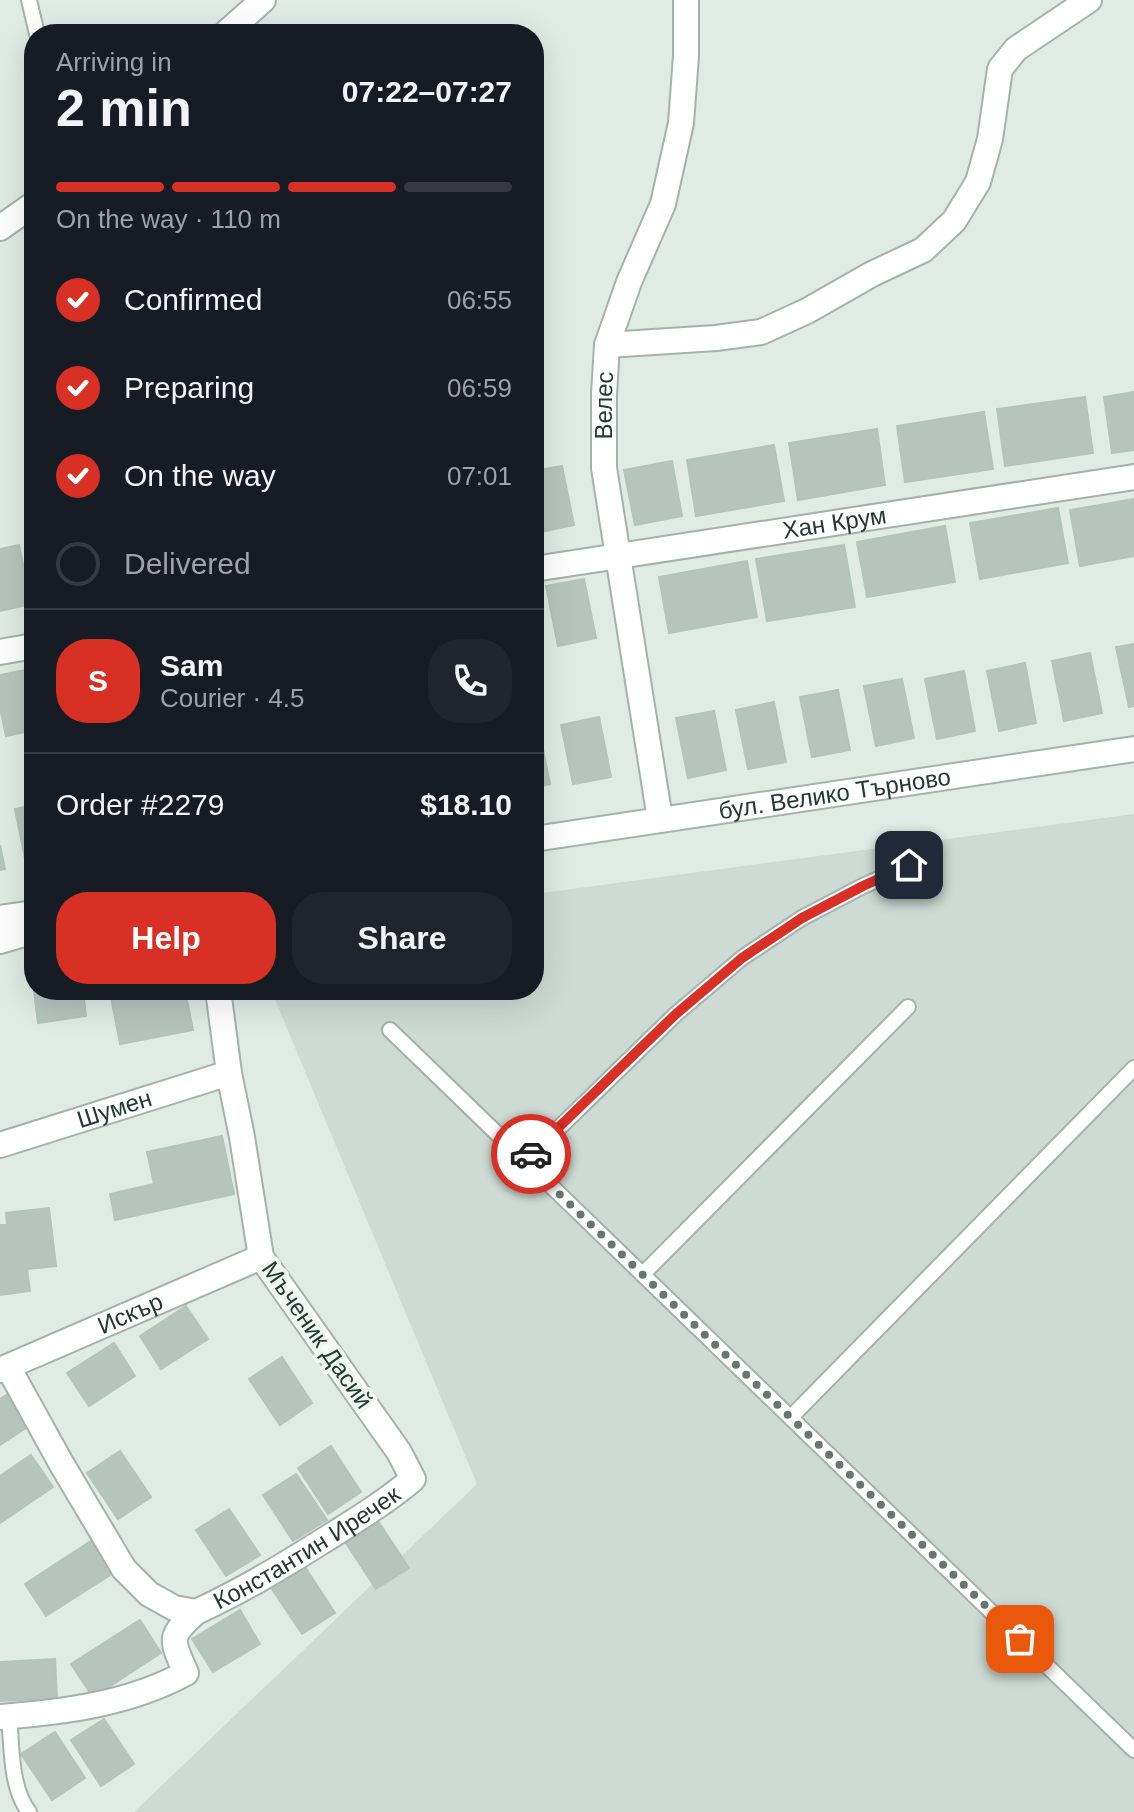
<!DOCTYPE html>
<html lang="en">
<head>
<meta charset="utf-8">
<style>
  body { margin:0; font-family:Arial,sans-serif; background:#20242c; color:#f1f3f6; height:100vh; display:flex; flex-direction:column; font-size:30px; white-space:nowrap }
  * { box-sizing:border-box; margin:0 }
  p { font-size:26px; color:#9ea1a6 }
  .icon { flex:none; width:44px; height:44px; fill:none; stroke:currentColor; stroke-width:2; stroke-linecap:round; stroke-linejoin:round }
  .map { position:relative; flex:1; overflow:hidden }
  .side { position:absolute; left:24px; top:24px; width:520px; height:976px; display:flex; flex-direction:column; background:#171b24; border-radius:32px; box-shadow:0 8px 32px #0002 }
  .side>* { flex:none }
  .pin { position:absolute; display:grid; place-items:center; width:68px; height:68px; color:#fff; margin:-34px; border-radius:16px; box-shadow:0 4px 12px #0006 }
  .courier { position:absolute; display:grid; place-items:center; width:80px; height:80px; margin:-40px; border:6px solid #d93025; border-radius:50%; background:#fff; color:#222; box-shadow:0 2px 10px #0007 }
  .summary em { font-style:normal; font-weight:600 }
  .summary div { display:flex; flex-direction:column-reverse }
  .summary { display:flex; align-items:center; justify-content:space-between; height:136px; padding:0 32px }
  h1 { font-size:52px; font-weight:600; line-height:60px }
  .bar { display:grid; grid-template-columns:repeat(4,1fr); gap:12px 8px; align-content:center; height:96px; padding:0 32px }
  .bar i { height:10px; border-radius:6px; background:#363941 }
  .bar .selected { background:#d93025 }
  .bar p { grid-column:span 4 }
  .line { display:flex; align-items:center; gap:20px; padding:0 32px; border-top:2px solid #363941 }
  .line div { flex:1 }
  .round { display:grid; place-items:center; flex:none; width:84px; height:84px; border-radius:32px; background:#20242c }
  ol { padding:0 32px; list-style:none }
  li { display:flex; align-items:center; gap:24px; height:88px }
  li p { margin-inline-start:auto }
  li .icon { padding:8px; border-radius:50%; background:#d93025; color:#fff; stroke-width:4 }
  li:last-child { color:#9ea1a6 }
  li i { width:44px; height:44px; border:4px solid #363941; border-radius:50% }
  .primary-button { display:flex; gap:16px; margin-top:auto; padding:16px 32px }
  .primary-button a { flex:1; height:92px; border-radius:32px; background:#d93025; color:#fff; font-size:32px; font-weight:600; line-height:92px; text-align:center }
  .primary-button a+a { background:#20242c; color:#f1f3f6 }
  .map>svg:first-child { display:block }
</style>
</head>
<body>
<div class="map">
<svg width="1134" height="1812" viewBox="0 0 1134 1812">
  <rect width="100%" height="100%" fill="#e0ebe5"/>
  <path fill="#cedad4" d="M 1134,814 L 1134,1812 L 134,1812 L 477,1484 L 271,990 L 534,990 L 534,894 Z"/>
  <path fill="#b5c5be" stroke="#b2c4bc" stroke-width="2" d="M 1134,392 L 1134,450 L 1112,453 L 1104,397 Z
    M 1085,397 L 1093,453 L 1005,466 L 997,409 Z
    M 984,412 L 993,469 L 905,482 L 897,426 Z
    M 877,429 L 885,485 L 798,500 L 789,443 Z
    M 774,445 L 784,501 L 696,516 L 687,460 Z
    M 672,461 L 682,516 L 635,525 L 624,470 Z
    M 562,466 L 574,525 L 536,533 L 534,523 L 534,471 Z
    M 1134,499 L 1134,556 L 1080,566 L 1070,510 Z
    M 1058,508 L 1068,563 L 980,579 L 970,523 Z
    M 945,526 L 955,582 L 867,597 L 857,542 Z
    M 19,545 L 31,604 L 0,611 L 0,549 Z
    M 844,545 L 855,607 L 767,621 L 756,559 Z
    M 747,561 L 757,617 L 669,633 L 659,577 Z
    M 584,579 L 596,638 L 558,646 L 546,586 Z
    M 1134,644 L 1134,706 L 1129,707 L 1116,647 Z
    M 1090,653 L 1102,713 L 1064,721 L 1052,661 Z
    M 1025,663 L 1036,723 L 999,731 L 987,671 Z
    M 31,669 L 34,681 L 34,730 L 6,736 L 0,708 L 0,675 Z
    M 964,671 L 975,731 L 937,739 L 925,679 Z
    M 902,679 L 914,738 L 876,746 L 864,686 Z
    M 838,690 L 850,750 L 812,757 L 800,697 Z
    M 774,702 L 786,762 L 748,769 L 736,710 Z
    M 714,711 L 726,770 L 688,778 L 676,718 Z
    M 599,717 L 611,777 L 573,784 L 561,725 Z
    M 538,725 L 550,784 L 534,788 L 534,726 Z
    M 34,805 L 34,867 L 27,868 L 15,809 Z
    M 0,845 L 5,869 L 0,870 Z
    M 34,948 L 34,990 L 28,949 Z
    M 34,990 L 83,990 L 86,1016 L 38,1023 Z
    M 147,990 L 185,990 L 193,1030 L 120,1044 L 111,997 Z
    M 222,1136 L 234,1194 L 115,1220 L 110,1194 L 154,1184 L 147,1152 Z
    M 49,1208 L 56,1266 L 27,1269 L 30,1291 L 0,1295 L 0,1225 L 7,1225 L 6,1213 Z
    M 186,1306 L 208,1339 L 161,1369 L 140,1336 Z
    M 114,1343 L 135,1376 L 89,1406 L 67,1373 Z
    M 282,1357 L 312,1403 L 280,1425 L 249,1379 Z
    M 11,1392 L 32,1424 L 0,1445 L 0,1399 Z
    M 331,1446 L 361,1492 L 328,1514 L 298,1468 Z
    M 120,1451 L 151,1497 L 118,1519 L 87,1473 Z
    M 31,1455 L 53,1487 L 0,1523 L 0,1476 Z
    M 296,1474 L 327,1520 L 293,1541 L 263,1495 Z
    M 229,1509 L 260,1555 L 226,1576 L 196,1530 Z
    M 378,1521 L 409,1568 L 376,1589 L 346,1543 Z
    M 94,1539 L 115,1572 L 46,1616 L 25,1584 Z
    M 305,1567 L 335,1613 L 302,1634 L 272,1589 Z
    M 240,1610 L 260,1644 L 213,1672 L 192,1639 Z
    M 140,1620 L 161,1653 L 93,1697 L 71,1664 Z
    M 55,1659 L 57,1698 L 0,1701 L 0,1662 Z
    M 104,1719 L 134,1764 L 101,1786 L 71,1740 Z
    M 55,1732 L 85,1778 L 52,1800 L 21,1754 Z"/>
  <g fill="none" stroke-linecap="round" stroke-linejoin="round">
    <g stroke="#a3b2ac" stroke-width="18">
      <path id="service" d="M 29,0 L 37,34
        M 390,1030 L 1134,1750
        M 525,1161 L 676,1014 L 742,958 L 802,918 L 863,886 L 932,855
        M 643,1274 L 908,1007
        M 791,1417 L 1134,1068
        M 9,1716 C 12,1747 10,1787 29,1812"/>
    </g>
    <g stroke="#a3b2ac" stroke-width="28">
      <g id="minor">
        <path d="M 225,34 L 263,0"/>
        <path d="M 0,228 L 34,204"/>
        <path d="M 607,345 L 716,338 L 761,332 L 807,311 L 872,274 L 923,250 L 954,221 L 978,182 L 990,139 L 1000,69 L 1016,49 L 1089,0"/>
        <path id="s1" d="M 534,569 L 1134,477"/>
        <path d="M 0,652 L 34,646"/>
        <path id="s2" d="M 660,819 L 604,468 L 604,394 L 607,345 L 629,282 L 663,204 L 681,123 L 686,56 L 686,0"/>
        <path id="s3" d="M 0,1145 L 229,1073"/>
        <path id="s4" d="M 0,1370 L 261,1257"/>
        <path id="s5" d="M 196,1612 C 242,1591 283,1566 326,1539 C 356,1520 386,1502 413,1479 L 399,1452 L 261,1257 L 242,1137 L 229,1073 L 218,990"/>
        <path d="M 0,1717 C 64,1712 129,1704 186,1673 C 171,1639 168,1637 196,1612 L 174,1608 L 149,1594 L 124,1569 L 61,1463 L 8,1367"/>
      </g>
    </g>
    <g stroke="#9fb6ad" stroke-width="28">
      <g id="secondary">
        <path id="s6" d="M 534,839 L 1134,749"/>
        <path d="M 0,918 L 34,913"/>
        <path d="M 0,941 L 34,931"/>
      </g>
    </g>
    <use href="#service" stroke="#fff" stroke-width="14"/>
    <use href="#minor" stroke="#fff" stroke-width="24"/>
    <use href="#secondary" stroke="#fff" stroke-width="24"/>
  </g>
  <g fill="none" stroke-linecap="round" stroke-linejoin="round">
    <path stroke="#647871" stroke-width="8" stroke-dasharray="0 14.4" d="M 531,1154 L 525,1161 L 1020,1639"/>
    <path stroke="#d93025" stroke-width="10" d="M 531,1154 L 676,1014 L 742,958 L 802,918 L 863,886 L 909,865"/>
  </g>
  <g text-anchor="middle" stroke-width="8" stroke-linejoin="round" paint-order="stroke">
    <g font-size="24" fill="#213a33" stroke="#f0f7f3">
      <text dy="8" stroke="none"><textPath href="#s2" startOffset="418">Велес</textPath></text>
      <text dy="8" stroke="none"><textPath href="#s1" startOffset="304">Хан Крум</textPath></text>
      <text dy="8" stroke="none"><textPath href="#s6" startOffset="304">бул. Велико Търново</textPath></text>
      <text dy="8" stroke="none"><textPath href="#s3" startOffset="120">Шумен</textPath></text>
      <text dy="8" stroke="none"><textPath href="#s4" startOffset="142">Искър</textPath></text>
      <text transform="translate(317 1335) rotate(55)" y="8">Мъченик Дасий</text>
      <text dy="8" stroke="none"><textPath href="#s5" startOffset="128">Константин Иречек</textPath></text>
    </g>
  </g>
</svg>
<div class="pin" style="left:1020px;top:1639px;background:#ea580c"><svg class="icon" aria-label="bag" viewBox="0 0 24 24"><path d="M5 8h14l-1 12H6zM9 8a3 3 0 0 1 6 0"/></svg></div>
<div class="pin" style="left:909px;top:865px;background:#1f2937"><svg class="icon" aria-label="home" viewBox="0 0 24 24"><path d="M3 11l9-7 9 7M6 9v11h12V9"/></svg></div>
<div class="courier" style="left:531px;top:1154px"><svg class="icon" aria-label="car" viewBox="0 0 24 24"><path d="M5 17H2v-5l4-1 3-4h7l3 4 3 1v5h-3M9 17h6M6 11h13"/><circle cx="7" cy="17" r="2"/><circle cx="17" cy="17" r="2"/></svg></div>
<section class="side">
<div class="summary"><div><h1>2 min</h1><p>Arriving in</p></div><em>07:22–07:27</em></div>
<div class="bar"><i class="selected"></i><i class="selected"></i><i class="selected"></i><i></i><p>On the way · 110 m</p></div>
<ol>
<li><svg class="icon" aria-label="check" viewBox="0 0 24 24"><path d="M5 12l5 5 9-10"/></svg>Confirmed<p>06:55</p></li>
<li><svg class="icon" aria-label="check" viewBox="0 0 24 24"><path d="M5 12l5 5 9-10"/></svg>Preparing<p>06:59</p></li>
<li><svg class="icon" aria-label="check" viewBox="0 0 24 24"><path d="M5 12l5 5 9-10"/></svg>On the way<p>07:01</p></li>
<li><i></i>Delivered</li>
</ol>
<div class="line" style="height:144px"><b class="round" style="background:#d93025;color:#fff">S</b><div><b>Sam</b><p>Courier · 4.5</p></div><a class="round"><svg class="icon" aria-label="phone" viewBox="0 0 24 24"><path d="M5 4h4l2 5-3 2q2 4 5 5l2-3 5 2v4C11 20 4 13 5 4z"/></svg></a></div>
<div class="line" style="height:104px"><div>Order #2279</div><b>$18.10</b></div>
<div class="primary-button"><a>Help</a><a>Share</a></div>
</section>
</div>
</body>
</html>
